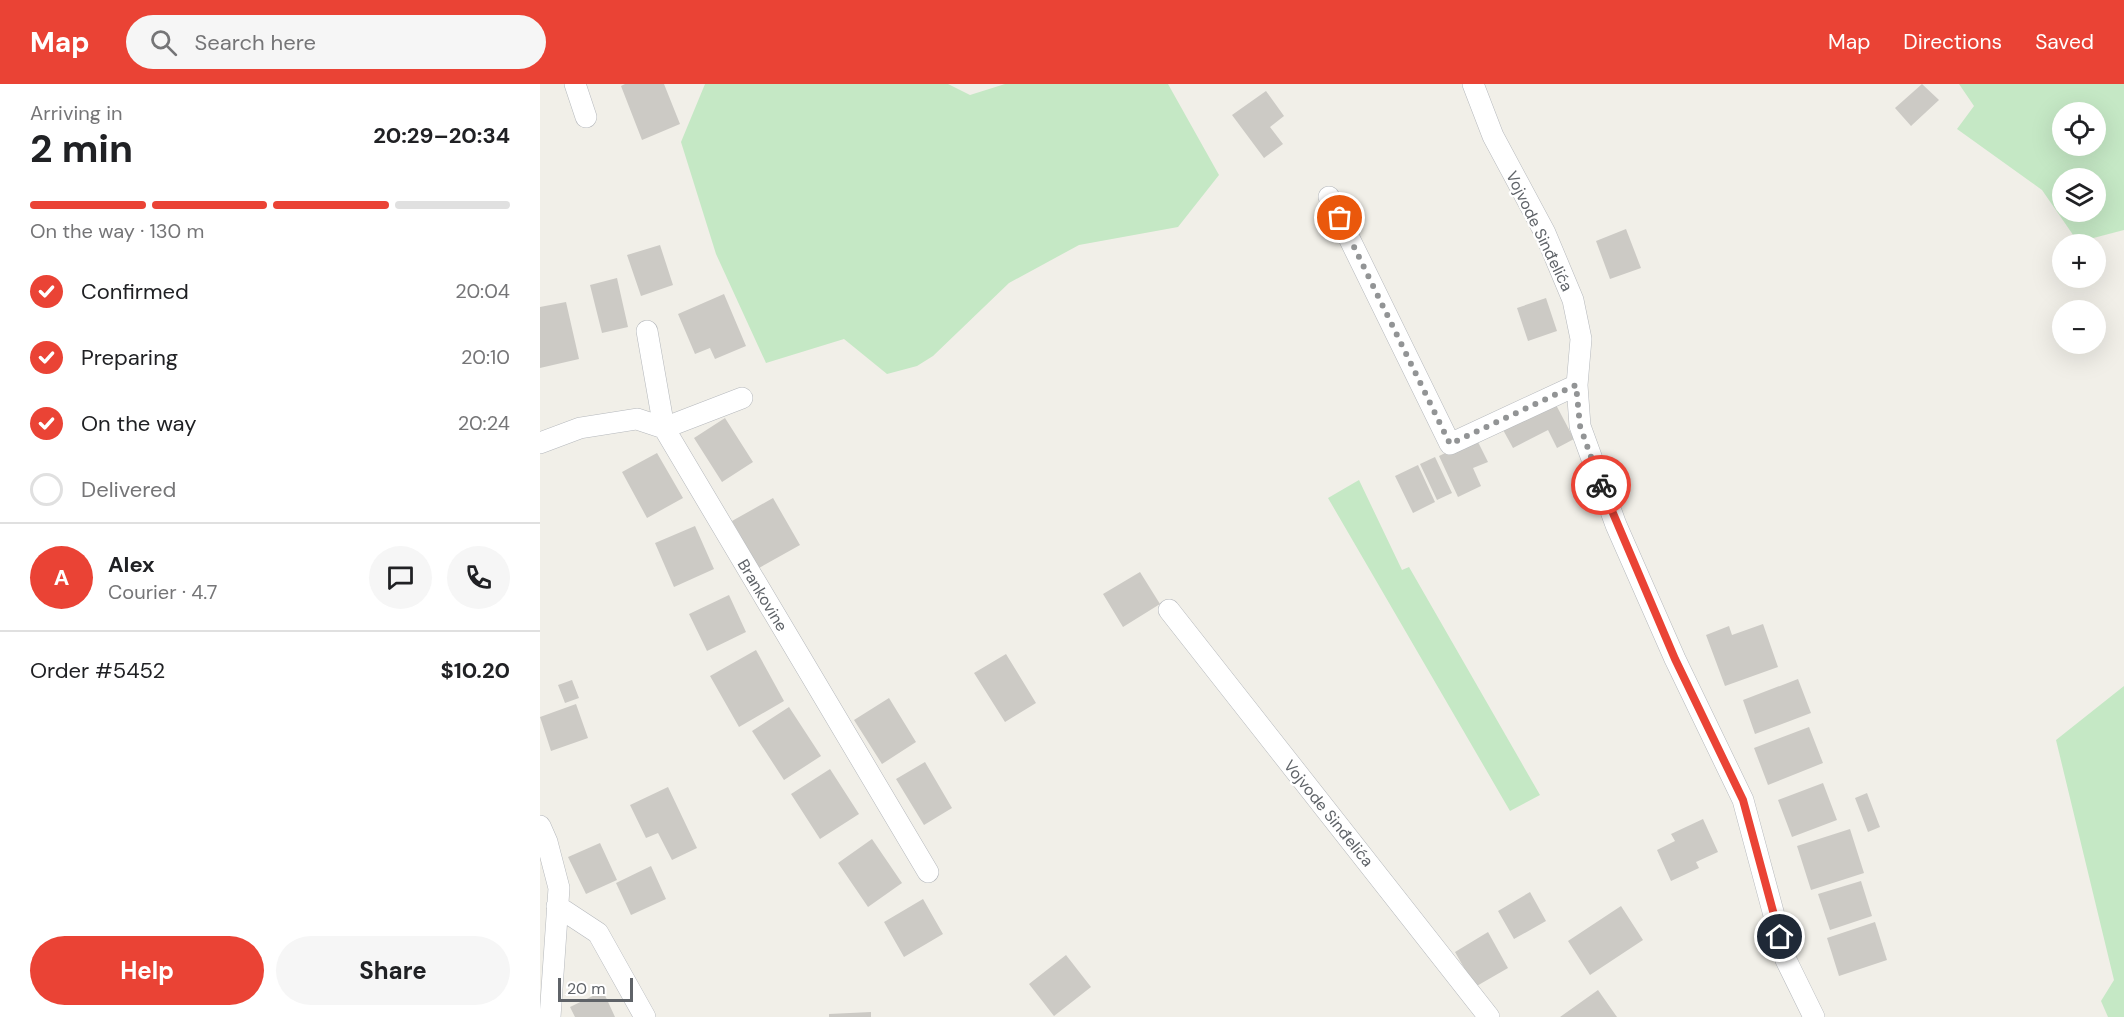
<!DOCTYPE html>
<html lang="en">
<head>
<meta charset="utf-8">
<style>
  body { margin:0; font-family:"DM Sans",sans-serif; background:#f6f6f6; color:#202124; height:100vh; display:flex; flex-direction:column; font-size:22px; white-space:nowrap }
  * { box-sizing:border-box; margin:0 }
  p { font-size:20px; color:#757577 }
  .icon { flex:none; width:33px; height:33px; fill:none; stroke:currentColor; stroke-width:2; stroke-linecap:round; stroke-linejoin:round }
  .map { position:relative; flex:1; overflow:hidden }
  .panel { display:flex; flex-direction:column; background:#fff; width:540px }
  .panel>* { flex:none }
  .fabs { position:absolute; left:1512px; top:18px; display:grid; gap:12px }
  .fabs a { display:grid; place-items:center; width:54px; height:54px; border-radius:50%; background:#fff; box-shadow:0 6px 24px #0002; font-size:30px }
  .scale { position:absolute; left:18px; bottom:15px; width:75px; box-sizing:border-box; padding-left:6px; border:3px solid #5f6368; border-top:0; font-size:16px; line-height:21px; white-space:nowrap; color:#5f6368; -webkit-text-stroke:4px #fff; paint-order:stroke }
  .pin { position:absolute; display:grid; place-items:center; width:51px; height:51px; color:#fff; margin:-26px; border:3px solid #fff; border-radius:50%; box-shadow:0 2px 6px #0007 }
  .courier { position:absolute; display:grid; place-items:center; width:60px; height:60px; margin:-30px; border:4px solid #ea4335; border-radius:50%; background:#fff; color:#222; box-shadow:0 2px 8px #0007 }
  .summary em { font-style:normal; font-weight:700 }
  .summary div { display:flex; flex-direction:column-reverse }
  .summary { display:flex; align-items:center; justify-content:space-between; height:102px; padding:0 30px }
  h1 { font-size:39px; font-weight:700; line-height:45px }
  .bar { display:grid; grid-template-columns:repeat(4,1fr); gap:9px 6px; align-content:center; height:72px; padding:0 30px }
  .bar i { height:8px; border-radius:4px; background:#e0e0e0 }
  .bar .active { background:#ea4335 }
  .bar p { grid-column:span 4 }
  .line { display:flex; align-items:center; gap:15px; padding:0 30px; border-top:2px solid #e0e0e0 }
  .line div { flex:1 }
  .round { display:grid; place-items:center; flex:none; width:63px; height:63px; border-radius:32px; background:#f6f6f6 }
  ol { padding:0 30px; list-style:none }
  li { display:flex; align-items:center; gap:18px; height:66px }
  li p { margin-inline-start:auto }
  li .icon { padding:6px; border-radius:50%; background:#ea4335; color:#fff; stroke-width:4 }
  li:last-child { color:#757577 }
  li i { width:33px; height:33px; border:3px solid #e0e0e0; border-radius:50% }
  .cta { display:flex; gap:12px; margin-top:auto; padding:12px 30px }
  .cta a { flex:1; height:69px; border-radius:36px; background:#ea4335; color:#fff; font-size:24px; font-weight:700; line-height:69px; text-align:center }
  .cta a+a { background:#f6f6f6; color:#202124 }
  header { display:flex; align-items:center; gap:36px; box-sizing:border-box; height:84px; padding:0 30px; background:#ea4335; color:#fff }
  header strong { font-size:28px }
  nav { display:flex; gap:33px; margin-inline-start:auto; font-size:21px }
  .search { width:420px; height:54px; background:#f6f6f6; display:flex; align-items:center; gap:15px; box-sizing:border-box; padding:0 21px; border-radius:33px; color:#757577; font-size:22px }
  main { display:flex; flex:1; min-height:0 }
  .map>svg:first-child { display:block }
</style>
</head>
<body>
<header>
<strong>Map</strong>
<div class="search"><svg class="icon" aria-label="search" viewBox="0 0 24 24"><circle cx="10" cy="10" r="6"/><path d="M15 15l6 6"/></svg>Search here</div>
<nav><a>Map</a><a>Directions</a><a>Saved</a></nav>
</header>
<main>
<section class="panel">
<div class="summary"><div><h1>2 min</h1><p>Arriving in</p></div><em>20:29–20:34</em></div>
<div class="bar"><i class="active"></i><i class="active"></i><i class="active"></i><i></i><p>On the way · 130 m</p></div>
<ol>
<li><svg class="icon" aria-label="check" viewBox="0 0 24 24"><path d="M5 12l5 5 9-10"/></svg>Confirmed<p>20:04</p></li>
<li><svg class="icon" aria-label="check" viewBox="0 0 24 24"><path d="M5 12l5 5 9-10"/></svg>Preparing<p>20:10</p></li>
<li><svg class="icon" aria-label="check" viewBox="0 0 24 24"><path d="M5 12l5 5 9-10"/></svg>On the way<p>20:24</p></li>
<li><i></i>Delivered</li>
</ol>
<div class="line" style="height:108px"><b class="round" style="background:#ea4335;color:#fff">A</b><div><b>Alex</b><p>Courier · 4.7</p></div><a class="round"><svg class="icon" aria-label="chat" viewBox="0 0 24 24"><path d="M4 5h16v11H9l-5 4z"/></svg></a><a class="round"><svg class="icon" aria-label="phone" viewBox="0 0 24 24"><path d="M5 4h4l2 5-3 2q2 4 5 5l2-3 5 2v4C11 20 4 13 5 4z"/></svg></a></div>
<div class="line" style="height:78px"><div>Order #5452</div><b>$10.20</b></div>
<div class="cta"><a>Help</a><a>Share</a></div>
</section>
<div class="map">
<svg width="1584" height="933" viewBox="0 0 1584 933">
  <rect width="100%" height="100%" fill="#f1efe8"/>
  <path fill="#c5e8c5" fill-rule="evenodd" d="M 165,0 L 408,0 L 430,11 L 465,0 L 628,0 L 679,91 L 638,143 L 539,161 L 469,199 L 393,272 L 377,282 L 347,290 L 304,255 L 226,279 L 176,170 L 141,58 Z
    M 1419,0 L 1584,0 L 1584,146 L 1538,158 L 1502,106 L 1417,45 L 1434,22 ZM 1556,28 L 1556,62 L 1522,62 L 1522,28 ZM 1556,94 L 1556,128 L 1522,128 L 1522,94 Z
    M 819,396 L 862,486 L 869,483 L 1000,711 L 970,727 L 788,414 Z
    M 1584,602 L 1584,933 L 1568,933 L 1561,917 L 1574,896 L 1516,656 Z"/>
  <path fill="#cccac5" d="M 85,0 L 124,0 L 140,40 L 102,56 L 81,2 Z
    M 1382,0 L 1399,16 L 1371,42 L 1355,24 Z
    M 726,7 L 744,32 L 730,43 L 743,60 L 724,74 L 692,31 Z
    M 1086,145 L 1101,184 L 1070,195 L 1056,157 Z
    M 120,161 L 133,201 L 101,212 L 87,171 Z
    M 77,194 L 88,243 L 62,249 L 50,201 Z
    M 184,210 L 206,262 L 175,275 L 170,264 L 155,270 L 138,230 Z
    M 1006,214 L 1017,247 L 988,257 L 977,224 Z
    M 26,218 L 39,275 L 0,284 L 0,223 Z
    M 1014,317 L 1034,355 L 1017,364 L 1008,346 L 973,364 L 962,344 Z
    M 185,334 L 213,378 L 182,398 L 154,354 Z
    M 936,354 L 948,378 L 933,384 L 941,402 L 918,413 L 899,372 Z
    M 117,369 L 143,414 L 107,434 L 82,388 Z
    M 895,373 L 912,409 L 897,416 L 880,380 Z
    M 878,381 L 895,418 L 873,429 L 855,392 Z
    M 233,414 L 260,461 L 219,484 L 192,437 Z
    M 155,442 L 174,485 L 134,503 L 115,459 Z
    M 600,488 L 620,520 L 583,543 L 563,510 Z
    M 189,511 L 206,548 L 167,567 L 149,530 Z
    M 1223,540 L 1238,583 L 1185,602 L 1166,551 L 1189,542 L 1192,551 Z
    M 216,566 L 244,617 L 199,643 L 170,592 Z
    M 466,570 L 496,619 L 465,638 L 434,589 Z
    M 1258,595 L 1271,629 L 1215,650 L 1203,616 Z
    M 32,596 L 39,614 L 25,619 L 18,601 Z
    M 349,614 L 376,658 L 342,680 L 314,636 Z
    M 36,620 L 48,654 L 11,667 L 0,633 Z
    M 249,623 L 281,672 L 244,696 L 212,647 Z
    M 1269,643 L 1283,679 L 1228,701 L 1214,664 Z
    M 385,678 L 412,724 L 384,741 L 356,695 Z
    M 290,685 L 319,730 L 280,755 L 251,710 Z
    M 1283,699 L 1297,736 L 1252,753 L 1238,716 Z
    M 128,703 L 157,764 L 132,776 L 118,749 L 106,754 L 90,721 Z
    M 1327,709 L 1340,743 L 1328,748 L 1315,714 Z
    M 1163,735 L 1178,768 L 1156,778 L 1159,784 L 1131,797 L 1117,766 L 1135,757 L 1131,750 Z
    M 1310,745 L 1324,789 L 1271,806 L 1257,762 Z
    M 332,755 L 362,799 L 328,823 L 298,779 Z
    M 60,759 L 77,796 L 46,810 L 28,773 Z
    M 111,782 L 126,815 L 91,831 L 76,799 Z
    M 1321,797 L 1332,832 L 1290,846 L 1278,810 Z
    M 990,808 L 1006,837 L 974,855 L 958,827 Z
    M 383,815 L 403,850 L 364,873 L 344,838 Z
    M 1081,822 L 1103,856 L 1050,891 L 1028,857 Z
    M 1335,838 L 1347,876 L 1299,892 L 1287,854 Z
    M 948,848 L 968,884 L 935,903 L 915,868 Z
    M 526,871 L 551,903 L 514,932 L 489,900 Z
    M 1058,906 L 1077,933 L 1020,933 Z
    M 63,907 L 75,933 L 35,933 L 30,923 Z
    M 331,928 L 331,933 L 289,933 L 289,930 Z"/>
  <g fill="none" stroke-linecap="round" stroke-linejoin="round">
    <g stroke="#b5b8bc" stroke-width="22">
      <path id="street" d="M 35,0 L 46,33
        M 933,0 L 953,52 L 1005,149 L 1033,216 L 1041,255 L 1037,301 L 1040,342 L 1076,441 L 1135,575 L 1203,716 L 1246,876 L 1274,933
        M 789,113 L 910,360 L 1037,301
        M 107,247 L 124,344 L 202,314
        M 0,359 L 40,344 L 97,335 L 124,344 L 388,788
        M 629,526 L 949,933
        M 0,742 L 7,758 L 19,804 L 10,933
        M 17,822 L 58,849 L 105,933"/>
    </g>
    <use href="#street" stroke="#fff" stroke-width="21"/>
  </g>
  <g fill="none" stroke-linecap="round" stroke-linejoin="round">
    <path stroke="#929495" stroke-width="6" stroke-dasharray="0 10.8" d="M 800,134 L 910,360 L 1036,301 L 1040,342 L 1061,401"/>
    <path stroke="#ea4335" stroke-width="8" d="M 1061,401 L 1135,575 L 1203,716 L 1240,853"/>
  </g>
  <g text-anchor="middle" stroke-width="4.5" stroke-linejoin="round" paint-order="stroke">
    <g font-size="16" fill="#5f6368" stroke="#fff">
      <text transform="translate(1000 147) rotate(64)" y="6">Vojvode Sinđelića</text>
      <text transform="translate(223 511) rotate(59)" y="6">Brankovine</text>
      <text transform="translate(789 729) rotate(51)" y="6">Vojvode Sinđelića</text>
    </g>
  </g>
</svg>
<div class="fabs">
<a><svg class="icon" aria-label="locate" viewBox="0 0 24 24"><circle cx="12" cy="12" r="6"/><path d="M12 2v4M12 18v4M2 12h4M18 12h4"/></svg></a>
<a><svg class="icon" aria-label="layers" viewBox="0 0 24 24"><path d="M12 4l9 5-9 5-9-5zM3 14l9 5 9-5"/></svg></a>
<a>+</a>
<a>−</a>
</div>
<div class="scale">20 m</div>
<div class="pin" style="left:800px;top:134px;background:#ea580c"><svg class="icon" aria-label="bag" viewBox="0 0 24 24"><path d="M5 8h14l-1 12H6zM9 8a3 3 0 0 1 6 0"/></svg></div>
<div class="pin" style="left:1240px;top:853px;background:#1f2937"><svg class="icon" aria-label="home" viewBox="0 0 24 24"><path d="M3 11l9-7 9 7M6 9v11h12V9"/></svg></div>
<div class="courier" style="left:1061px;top:401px"><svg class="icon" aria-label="bike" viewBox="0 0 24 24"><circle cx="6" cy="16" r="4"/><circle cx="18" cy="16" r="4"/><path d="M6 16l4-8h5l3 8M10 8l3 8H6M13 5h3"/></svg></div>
</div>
</main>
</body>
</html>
